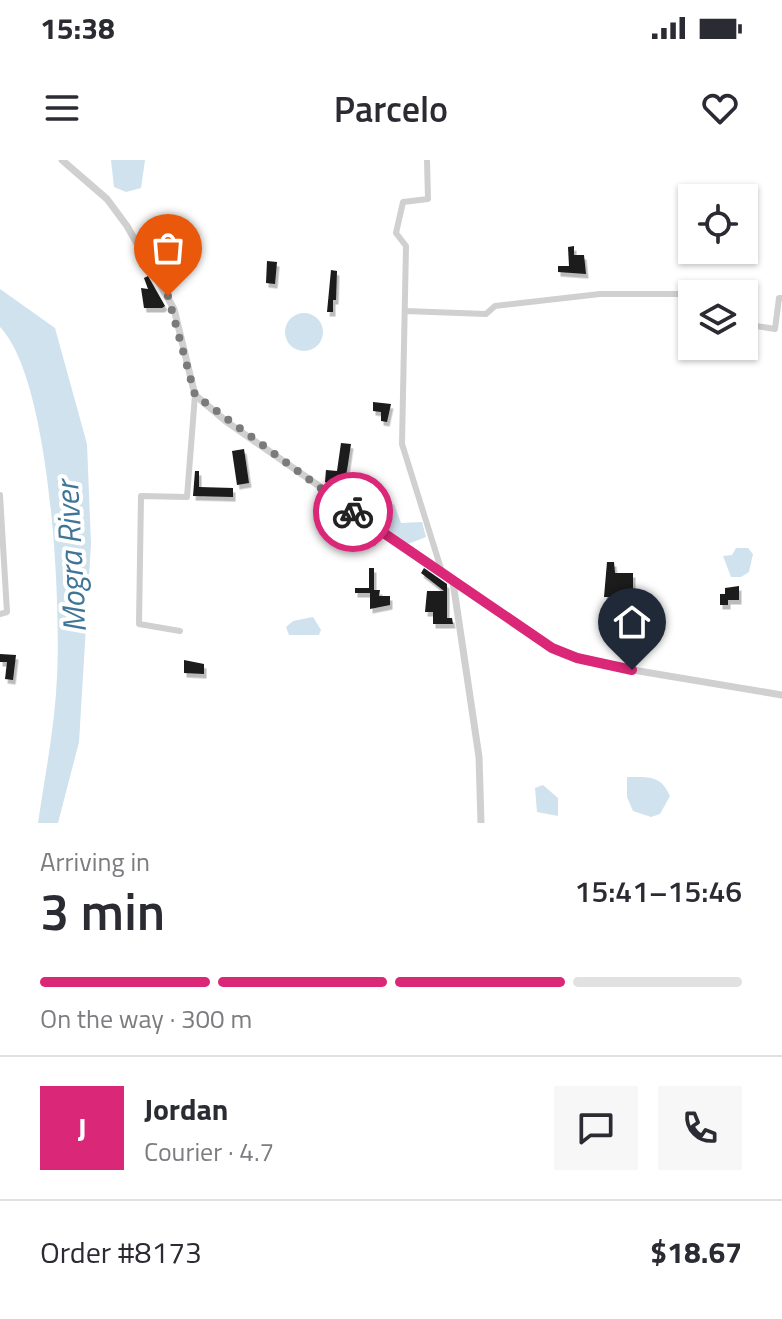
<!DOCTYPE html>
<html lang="en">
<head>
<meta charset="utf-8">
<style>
  body { margin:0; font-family:"Titillium Web",sans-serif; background:#f7f7f7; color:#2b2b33; height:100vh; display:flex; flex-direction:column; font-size:30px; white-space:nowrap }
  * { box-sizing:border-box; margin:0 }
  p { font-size:26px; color:#7c7c81 }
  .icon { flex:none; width:44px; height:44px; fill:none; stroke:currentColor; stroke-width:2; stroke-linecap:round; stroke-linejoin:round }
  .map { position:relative; height:663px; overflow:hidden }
  .sheet { display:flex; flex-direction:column; background:#fff; flex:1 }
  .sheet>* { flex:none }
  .controls { position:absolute; left:678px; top:24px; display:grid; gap:16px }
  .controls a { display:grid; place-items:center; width:80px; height:80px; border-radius:0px; background:#fff; box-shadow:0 2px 6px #0004; font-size:40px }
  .pin { position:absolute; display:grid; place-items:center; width:68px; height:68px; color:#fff; margin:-82px -34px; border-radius:50% 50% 50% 0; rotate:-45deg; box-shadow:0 0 8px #0007 }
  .pin .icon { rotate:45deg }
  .courier { position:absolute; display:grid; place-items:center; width:80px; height:80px; margin:-40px; border:6px solid #db2777; border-radius:50%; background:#fff; color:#222; box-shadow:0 2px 10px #0007 }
  .overview em { font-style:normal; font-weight:600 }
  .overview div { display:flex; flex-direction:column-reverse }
  .overview { display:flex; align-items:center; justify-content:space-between; height:136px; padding:0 40px }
  h1 { font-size:52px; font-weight:600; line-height:60px }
  .bar { display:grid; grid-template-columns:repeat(4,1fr); gap:12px 8px; align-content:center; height:96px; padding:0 40px }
  .bar i { height:10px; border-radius:6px; background:#e1e1e2 }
  .bar .selected { background:#db2777 }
  .bar p { grid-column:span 4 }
  .line { display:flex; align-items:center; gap:20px; padding:0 40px; border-top:2px solid #e1e1e2 }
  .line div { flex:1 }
  .round { display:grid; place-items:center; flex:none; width:84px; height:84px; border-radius:0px; background:#f7f7f7 }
  .status { display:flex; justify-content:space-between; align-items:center; height:56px; padding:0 40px; background:#fff; direction:ltr }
  .status svg { height:22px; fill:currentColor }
  header { display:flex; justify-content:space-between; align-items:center; height:104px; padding:0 40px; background:#fff; font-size:36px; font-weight:600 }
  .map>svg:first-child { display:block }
</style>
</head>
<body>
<div class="status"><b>15:38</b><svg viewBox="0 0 49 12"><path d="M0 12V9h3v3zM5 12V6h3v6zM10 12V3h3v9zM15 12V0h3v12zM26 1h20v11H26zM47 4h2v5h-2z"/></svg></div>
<header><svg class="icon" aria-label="menu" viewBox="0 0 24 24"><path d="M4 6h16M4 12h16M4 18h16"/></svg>Parcelo<svg class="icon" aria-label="heart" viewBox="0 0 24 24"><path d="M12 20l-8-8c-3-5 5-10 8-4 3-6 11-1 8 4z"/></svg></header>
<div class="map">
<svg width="782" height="663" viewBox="0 0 782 663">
  <defs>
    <filter id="shadow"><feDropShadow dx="2.5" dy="4.5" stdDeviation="0" flood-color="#0004"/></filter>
  </defs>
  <rect width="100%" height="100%" fill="#fff"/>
  <path fill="#cfe2ee" d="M 111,0 L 145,0 L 141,28 L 126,32 L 114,27 Z
    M 0,129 L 55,168 L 87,284 L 91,384 L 79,582 L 58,663 L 38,663 C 45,615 55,566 57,517 C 61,442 51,220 0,167 Z
    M285 172a19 19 0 1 1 38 0a19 19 0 1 1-38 0Z
    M 394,344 L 401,363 L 422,362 L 426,377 L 408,384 L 368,355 L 373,349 Z
    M 736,388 L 748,388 L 753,394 L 749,412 L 741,417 L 731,417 L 723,396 L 732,395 Z
    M 313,457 L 321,470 L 319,475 L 289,475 L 286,467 L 293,461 Z
    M 627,617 C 649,617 661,615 670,636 L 660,654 L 651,657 L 633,651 L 627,637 Z
    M 543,625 L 558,638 L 558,656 L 537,652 L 535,628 Z"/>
  <path fill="#1a1a1a" filter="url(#shadow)" d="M 574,86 L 574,95 L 584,95 L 586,114 L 558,112 L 558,106 L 569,106 L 568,87 Z
    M 267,101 L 277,102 L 275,124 L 266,123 Z
    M 331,110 L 337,111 L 336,140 L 333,140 L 333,152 L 327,152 Z
    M 148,116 L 165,146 L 162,148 L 144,148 L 141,128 L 148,129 L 144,118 Z
    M 373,242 L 391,244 L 387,262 L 381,261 L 381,252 L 373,251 Z
    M 341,283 L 351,284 L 348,304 L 344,327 L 334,328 L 325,322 L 326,310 L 337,311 Z
    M 244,289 L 249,323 L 237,325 L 232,291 Z
    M 195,311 L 199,311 L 199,327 L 233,328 L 233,337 L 193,336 Z
    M 359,366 L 373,371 L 373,381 L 358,385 Z
    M 607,402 L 614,402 L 615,413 L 633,413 L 633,437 L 604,437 Z
    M 369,408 L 374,408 L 374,430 L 380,430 L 379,436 L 390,436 L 390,445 L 370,449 L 370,433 L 355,433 L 355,428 L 369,428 Z
    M 424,408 L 447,424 L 447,458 L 452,458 L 453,464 L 433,464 L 433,452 L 425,452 L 427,431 L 444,431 L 421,413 Z
    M 739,426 L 739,440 L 728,440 L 728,445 L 720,445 L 720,434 L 725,434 L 725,428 Z
    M 0,494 L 16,495 L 13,520 L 5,519 L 7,502 L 0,502 Z
    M 184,500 L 204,504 L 204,514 L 184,513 Z"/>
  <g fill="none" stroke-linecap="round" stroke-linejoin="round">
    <path stroke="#d0d0d0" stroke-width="6" d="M 427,0 L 428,39 L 403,42 L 396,73 L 406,86 L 402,284 L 442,412
      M 405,151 L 486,154 L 495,146 L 600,134 L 695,134
      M 744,164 L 775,169 L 779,138 L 782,138
      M 0,335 L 7,452 L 0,454
      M 180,471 L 139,464 L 141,336 L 187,337 L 195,235"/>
    <path stroke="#d0d0d0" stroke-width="7" d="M 62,0 L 107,39 L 127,66 L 174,149 L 195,235 L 227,262 L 552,488 L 603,505 L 782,535
      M 453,422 L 479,597 L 481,663"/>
  </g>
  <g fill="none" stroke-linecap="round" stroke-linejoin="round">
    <path stroke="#7a7a7a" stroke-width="8" stroke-dasharray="0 14.4" d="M 168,136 L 195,235 L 353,352"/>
    <path stroke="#db2777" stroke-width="10" d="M 353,352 L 552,488 L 577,498 L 632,510"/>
  </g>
  <g text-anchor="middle" stroke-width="8" stroke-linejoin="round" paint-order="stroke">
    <g font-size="32" font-style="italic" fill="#3f7597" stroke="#fff">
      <text transform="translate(71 397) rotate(-93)" y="11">Mogra River</text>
    </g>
  </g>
</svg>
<div class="controls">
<a><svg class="icon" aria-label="locate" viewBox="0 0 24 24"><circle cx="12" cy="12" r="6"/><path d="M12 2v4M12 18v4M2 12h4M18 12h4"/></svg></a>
<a><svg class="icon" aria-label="layers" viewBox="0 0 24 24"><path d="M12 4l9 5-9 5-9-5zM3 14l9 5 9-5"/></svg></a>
</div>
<div class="pin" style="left:168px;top:136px;background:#ea580c"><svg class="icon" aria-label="bag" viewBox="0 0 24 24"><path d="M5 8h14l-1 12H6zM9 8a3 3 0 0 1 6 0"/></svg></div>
<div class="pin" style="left:632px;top:510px;background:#1f2937"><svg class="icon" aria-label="home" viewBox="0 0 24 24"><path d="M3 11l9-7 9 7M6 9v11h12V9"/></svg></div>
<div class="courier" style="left:353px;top:352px"><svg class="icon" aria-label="bike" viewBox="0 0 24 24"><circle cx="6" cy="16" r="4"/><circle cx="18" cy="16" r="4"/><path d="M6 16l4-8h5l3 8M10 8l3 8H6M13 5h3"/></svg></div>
</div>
<section class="sheet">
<div class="overview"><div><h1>3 min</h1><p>Arriving in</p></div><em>15:41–15:46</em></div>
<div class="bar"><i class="selected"></i><i class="selected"></i><i class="selected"></i><i></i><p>On the way · 300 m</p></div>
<div class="line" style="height:144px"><b class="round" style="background:#db2777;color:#fff">J</b><div><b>Jordan</b><p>Courier · 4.7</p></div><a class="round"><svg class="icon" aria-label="chat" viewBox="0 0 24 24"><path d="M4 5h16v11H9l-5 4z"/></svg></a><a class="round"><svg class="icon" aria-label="phone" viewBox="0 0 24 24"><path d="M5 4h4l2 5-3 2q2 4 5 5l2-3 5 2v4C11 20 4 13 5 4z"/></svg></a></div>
<div class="line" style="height:104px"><div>Order #8173</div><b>$18.67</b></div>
</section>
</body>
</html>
